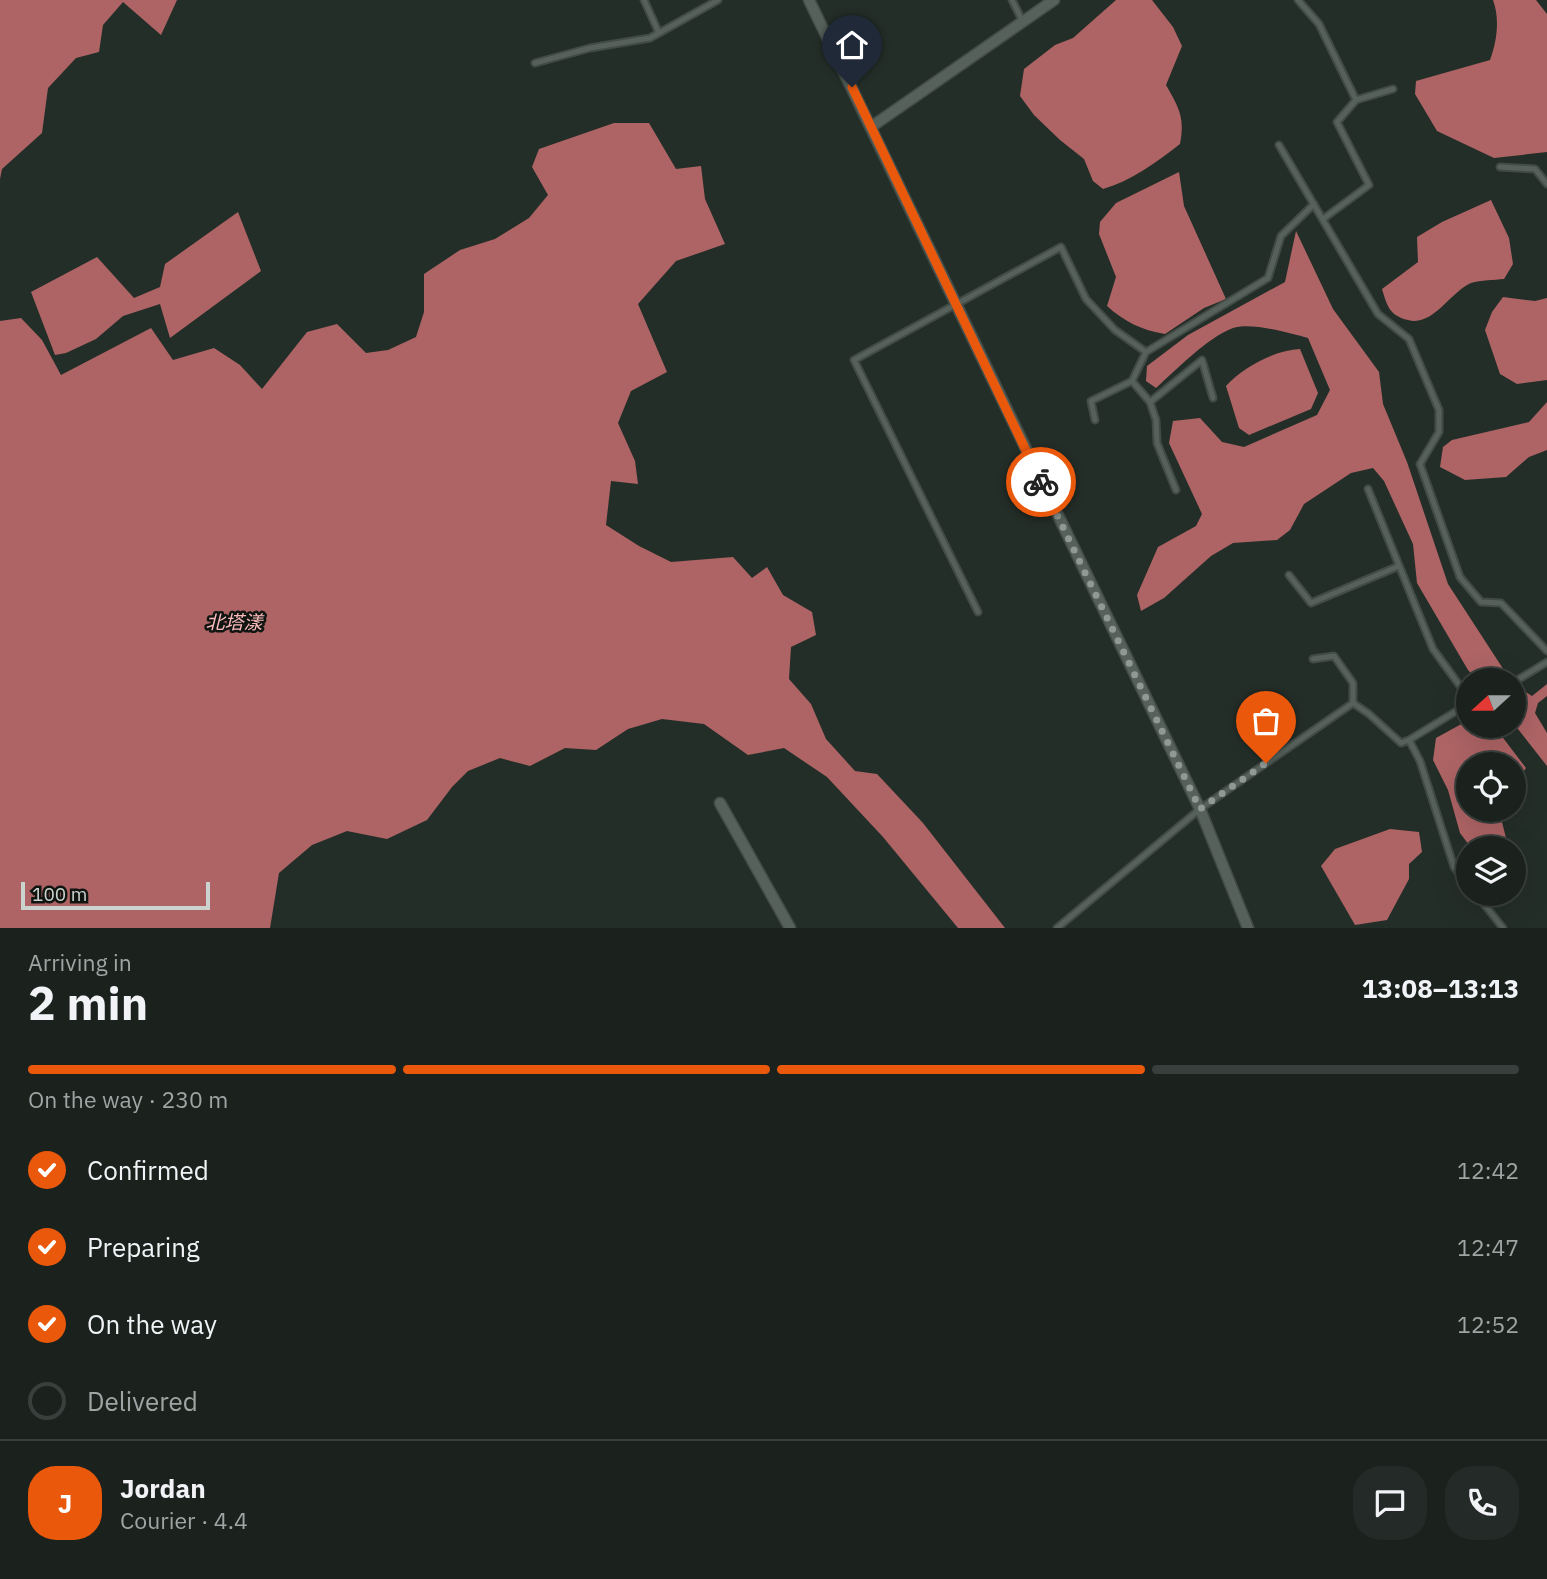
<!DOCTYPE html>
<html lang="en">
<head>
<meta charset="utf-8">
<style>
  body { margin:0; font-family:"IBM Plex Sans","Noto Sans SC",sans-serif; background:#242a27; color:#f1f3f6; height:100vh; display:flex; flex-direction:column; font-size:26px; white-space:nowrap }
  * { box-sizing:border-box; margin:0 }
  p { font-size:23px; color:#a0a4a4 }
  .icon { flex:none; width:38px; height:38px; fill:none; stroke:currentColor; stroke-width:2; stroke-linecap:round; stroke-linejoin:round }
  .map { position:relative; height:928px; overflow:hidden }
  .details { display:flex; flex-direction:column; background:#1b221e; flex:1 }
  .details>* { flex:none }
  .needle { width:46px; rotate:249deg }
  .fabs { position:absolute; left:1456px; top:668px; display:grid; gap:14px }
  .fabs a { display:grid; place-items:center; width:70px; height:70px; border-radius:50%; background:#1b221e; box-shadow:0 7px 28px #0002,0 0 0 2px #393f3c; font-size:35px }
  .scale { position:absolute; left:21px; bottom:18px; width:189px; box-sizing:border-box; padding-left:7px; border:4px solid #ccd3cf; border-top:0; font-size:19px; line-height:24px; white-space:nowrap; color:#ccd3cf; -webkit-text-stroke:5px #101512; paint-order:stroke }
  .pin { position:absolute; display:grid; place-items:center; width:60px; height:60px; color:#fff; margin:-72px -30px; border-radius:50% 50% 50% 0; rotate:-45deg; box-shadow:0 0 7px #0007 }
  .pin .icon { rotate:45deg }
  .courier { position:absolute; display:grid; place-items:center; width:70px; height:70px; margin:-35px; border:5px solid #ea580c; border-radius:50%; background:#fff; color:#222; box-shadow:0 2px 9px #0007 }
  .head em { font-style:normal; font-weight:800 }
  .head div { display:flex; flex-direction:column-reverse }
  .head { display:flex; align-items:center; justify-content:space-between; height:119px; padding:0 28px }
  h1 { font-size:46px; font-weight:800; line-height:52px }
  .bar { display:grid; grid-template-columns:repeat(4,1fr); gap:10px 7px; align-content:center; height:84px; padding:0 28px }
  .bar i { height:9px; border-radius:5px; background:#393f3c }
  .bar .on { background:#ea580c }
  .bar p { grid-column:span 4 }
  .line { display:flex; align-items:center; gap:18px; padding:0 28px; border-top:2px solid #393f3c }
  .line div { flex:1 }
  .round { display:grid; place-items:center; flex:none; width:74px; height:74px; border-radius:28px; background:#242a27 }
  ol { padding:0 28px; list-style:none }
  li { display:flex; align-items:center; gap:21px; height:77px }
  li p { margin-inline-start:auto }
  li .icon { padding:7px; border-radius:50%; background:#ea580c; color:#fff; stroke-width:4 }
  li:last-child { color:#a0a4a4 }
  li i { width:38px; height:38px; border:4px solid #393f3c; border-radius:50% }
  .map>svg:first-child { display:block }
</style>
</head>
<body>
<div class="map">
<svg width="1547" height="928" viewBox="0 0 1547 928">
  <rect width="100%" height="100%" fill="#242e28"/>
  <path fill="#ae6465" d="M 0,0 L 177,0 L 161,35 L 123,2 L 103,25 L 99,52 L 76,58 L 48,88 L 42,133 L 2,169 L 0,179 Z
    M 1116,0 L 1152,0 L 1173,27 L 1182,46 L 1166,85 C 1179,108 1185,117 1180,144 C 1157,162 1131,181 1103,189 L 1093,181 L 1084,159 L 1060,140 L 1034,115 L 1020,96 L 1024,69 L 1055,45 L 1073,38 Z
    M 1493,0 L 1536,0 L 1547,14 L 1547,152 L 1494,158 L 1437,131 L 1415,94 L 1416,81 L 1490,60 C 1497,41 1500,19 1493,0 Z
    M 614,123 L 649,123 L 676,169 L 701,166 L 705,199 L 725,244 L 676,261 L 638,304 L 667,372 L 631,391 L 618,423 L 635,461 L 638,484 L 611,481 L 606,525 L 639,546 L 671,562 L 733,557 L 752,578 L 767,567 L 783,595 L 812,612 L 816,635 L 791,647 L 789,679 L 811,704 L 826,739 L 855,771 L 877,774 L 923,823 L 1005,928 L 958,928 L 883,837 L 827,777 L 784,748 L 748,755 L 704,724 L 662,719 L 628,729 L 596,750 L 565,748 L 530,766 L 500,758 L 468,771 L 452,787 L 427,820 L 387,839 L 347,831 L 312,845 L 279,873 L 270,928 L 0,928 L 0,321 L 21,318 L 42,340 L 61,375 L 151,328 L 173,360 L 214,348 L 240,365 L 262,389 L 307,332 L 337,324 L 366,353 L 388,350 L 416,337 L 424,312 L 424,274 L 460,250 L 495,239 L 529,218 L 548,195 L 532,167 L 539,149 Z
    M 1179,172 L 1184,206 L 1226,299 L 1204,308 L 1165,334 C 1141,330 1125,322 1107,306 L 1116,277 L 1099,234 L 1100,222 L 1116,203 Z
    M 1491,200 L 1509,238 L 1513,264 L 1504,279 C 1494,280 1481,280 1471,283 C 1450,292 1433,327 1408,320 C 1390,316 1387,306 1382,289 L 1418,262 L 1417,237 L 1442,222 Z
    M 238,212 L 261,271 L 170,338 L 160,304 L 123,316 L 96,339 L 66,353 L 55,355 L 31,292 L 97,257 L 134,298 L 160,287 L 165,264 Z
    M 1296,231 L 1333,309 L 1379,372 L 1383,404 L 1407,462 L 1448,584 L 1511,681 L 1478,681 L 1468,670 L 1417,583 L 1413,544 L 1384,481 L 1373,468 L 1351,473 L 1304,504 L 1290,530 L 1277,540 L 1233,543 L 1211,556 L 1164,598 L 1141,611 L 1137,595 L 1158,547 L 1196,526 L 1202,514 L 1169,443 L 1173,421 L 1200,418 L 1222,442 L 1244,447 L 1317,415 L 1330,390 L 1308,338 C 1290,333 1251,322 1233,328 C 1208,337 1176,370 1156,388 L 1146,381 L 1147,366 L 1188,335 L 1285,282 Z
    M 1503,297 L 1535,301 L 1547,298 L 1547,380 L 1517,384 L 1500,374 L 1485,330 L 1492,312 Z
    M 1300,349 L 1318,393 L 1311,409 L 1249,435 L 1239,428 L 1226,386 C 1243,367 1275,350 1300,349 Z
    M 1547,402 L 1547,450 L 1529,457 L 1506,477 L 1465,480 L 1440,467 L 1443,447 L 1452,440 L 1529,422 Z
    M 1547,684 L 1547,696 L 1538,703 L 1535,713 L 1547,733 L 1547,766 L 1514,724 L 1514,685 L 1532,696 Z
    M 1465,722 L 1468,722 L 1468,726 L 1494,726 L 1526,768 L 1514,784 L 1514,765 L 1468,765 L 1468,810 L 1503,810 L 1501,818 L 1508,846 L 1500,849 L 1472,849 L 1460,833 L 1448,790 L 1433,760 L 1436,738 Z
    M 1390,829 L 1419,832 L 1422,852 L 1409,864 L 1409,879 L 1387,920 L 1355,925 L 1321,866 L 1335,849 Z"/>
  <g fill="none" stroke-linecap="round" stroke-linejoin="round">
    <g stroke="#424b46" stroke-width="9">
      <path id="service" d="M 644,0 L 659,33
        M 1012,0 L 1023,22
        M 1298,0 L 1319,24 L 1356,100
        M 535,63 L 590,48 L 650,38 L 718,0
        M 1279,145 L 1378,314 L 1409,339 L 1439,410 L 1439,432 L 1420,464 L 1460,577 L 1481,602 L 1501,603 L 1547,651
        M 1500,167 L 1535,169 L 1547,184
        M 1323,219 L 1369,185 L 1337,122 L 1356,100 L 1393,89
        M 1132,381 L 1150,402 L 1156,420 L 1157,443 L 1176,490
        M 1150,402 L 1202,360 L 1213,398
        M 1095,420 L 1091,401 L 1132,381 L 1146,352 L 1268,278 L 1281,236 L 1314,204
        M 1368,489 L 1433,649 L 1468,697
        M 1289,575 L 1311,603 L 1399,566
        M 978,612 L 854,360 L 1061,247 L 1086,299 L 1115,330 L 1146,352
        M 1313,659 L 1334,656 L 1353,683 L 1353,703
        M 1514,682 L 1547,662
        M 1468,704 L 1409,740 L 1420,761 L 1454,867 L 1468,885
        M 1476,894 L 1503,928
        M 1057,928 L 1200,809 L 1353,703 L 1369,714 L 1401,743 L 1409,740"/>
    </g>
    <g stroke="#424b46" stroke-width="13">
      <path id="minor" d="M 809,0 L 1200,809 L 1248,928
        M 871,127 L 1054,0
        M 720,803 L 790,928"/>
    </g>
    <use href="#service" stroke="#56615b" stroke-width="5"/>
    <use href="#minor" stroke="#56615b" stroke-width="10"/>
  </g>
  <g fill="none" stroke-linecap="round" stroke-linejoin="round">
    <path stroke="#919995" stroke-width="7" stroke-dasharray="0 12.6" d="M 1041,482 L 1200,809 L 1266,763"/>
    <path stroke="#ea580c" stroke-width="9" d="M 852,87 L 1041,482"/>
  </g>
  <g text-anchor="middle" stroke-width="5" stroke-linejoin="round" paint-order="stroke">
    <g font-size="19" font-style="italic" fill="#fbbaba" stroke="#101512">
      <text x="234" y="629">北塔漾</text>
    </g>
  </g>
</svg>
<div class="fabs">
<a><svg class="needle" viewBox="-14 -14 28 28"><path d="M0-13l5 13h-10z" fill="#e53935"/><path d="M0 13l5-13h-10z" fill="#a0a4a4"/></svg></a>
<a><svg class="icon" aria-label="locate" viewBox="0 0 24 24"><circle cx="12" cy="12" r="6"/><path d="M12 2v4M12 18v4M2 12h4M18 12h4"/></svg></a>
<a><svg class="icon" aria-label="layers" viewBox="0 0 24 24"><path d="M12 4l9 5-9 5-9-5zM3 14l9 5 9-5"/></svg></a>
</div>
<div class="scale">100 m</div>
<div class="pin" style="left:1266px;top:763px;background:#ea580c"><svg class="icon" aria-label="bag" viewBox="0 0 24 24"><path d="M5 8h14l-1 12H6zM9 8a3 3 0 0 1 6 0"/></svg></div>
<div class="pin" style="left:852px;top:87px;background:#1f2937"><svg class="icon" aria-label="home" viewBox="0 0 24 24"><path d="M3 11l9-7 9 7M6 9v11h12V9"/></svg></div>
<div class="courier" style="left:1041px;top:482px"><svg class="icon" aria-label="bike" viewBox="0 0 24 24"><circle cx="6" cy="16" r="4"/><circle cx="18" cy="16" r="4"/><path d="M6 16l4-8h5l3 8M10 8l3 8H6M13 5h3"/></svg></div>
</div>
<section class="details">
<div class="head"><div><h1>2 min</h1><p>Arriving in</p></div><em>13:08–13:13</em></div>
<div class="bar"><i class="on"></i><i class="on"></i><i class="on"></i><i></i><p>On the way · 230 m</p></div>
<ol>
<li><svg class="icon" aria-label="check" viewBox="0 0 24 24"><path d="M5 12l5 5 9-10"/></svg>Confirmed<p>12:42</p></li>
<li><svg class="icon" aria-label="check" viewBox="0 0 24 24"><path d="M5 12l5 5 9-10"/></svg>Preparing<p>12:47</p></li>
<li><svg class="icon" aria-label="check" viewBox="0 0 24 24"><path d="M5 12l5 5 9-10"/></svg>On the way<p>12:52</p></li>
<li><i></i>Delivered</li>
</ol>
<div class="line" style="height:126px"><b class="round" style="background:#ea580c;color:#fff">J</b><div><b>Jordan</b><p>Courier · 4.4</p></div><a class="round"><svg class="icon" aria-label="chat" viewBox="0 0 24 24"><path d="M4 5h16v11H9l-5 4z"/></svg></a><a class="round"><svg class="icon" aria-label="phone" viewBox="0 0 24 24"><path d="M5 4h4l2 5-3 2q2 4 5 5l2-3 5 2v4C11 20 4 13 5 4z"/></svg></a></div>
</section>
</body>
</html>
